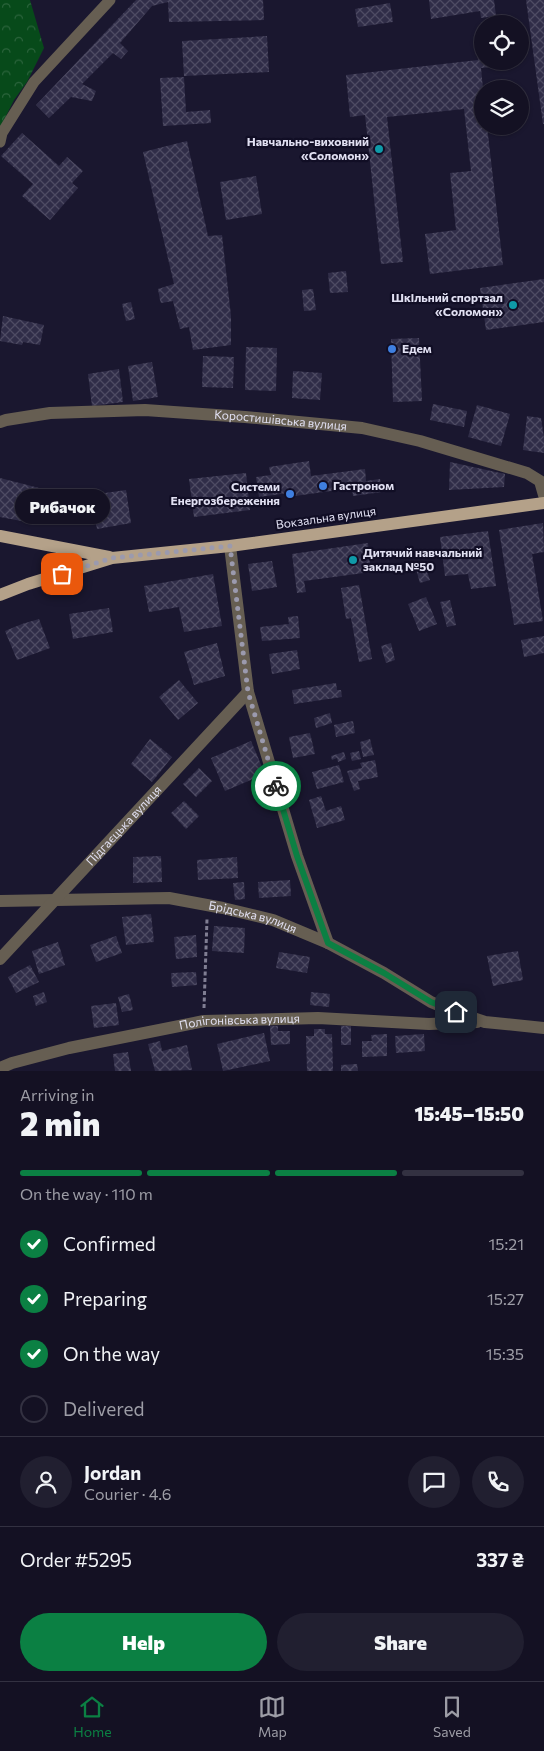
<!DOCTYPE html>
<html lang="en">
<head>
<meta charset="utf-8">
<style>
  body { margin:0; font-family:Commissioner,sans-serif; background:#211f30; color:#f1f3f6; height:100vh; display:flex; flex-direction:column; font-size:19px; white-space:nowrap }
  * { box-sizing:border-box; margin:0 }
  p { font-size:16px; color:#9d9da6 }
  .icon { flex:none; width:28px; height:28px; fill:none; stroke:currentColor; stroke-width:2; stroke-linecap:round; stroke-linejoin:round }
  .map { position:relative; height:1071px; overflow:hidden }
  .panel { display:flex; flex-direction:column; background:#141123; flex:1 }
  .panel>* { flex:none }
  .fabs { position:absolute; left:474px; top:15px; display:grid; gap:10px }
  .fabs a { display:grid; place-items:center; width:55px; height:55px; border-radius:50%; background:#141123; box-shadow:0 1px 4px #0004,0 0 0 1px #333141; font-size:25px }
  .pin { position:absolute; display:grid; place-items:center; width:42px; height:42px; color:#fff; margin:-21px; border-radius:10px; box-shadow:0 2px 8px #0006 }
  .courier { position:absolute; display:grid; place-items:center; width:50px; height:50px; margin:-25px; border:4px solid #0b8043; border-radius:50%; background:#fff; color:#222; box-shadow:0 1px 6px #0007 }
  .bubble { position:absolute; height:35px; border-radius:18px; background:#141123; box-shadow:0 1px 4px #0004,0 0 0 1px #333141; font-size:16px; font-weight:800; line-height:35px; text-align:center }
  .overview em { font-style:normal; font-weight:800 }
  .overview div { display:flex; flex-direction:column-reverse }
  .overview { display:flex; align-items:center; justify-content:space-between; height:85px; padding:0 20px }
  h1 { font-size:32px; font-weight:800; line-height:38px }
  .bar { display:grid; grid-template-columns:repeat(4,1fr); gap:8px 5px; align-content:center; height:60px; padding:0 20px }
  .bar i { height:6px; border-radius:4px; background:#333141 }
  .bar .active { background:#0b8043 }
  .bar p { grid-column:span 4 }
  .line { display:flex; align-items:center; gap:12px; padding:0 20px; border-top:1px solid #333141 }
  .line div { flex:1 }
  .round { display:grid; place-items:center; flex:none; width:52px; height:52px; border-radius:26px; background:#211f30 }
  ol { padding:0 20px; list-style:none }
  li { display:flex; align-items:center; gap:15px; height:55px }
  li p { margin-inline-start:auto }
  li .icon { padding:5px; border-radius:50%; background:#0b8043; color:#fff; stroke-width:4 }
  li:last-child { color:#9d9da6 }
  li i { width:28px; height:28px; border:2px solid #333141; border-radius:50% }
  .button { display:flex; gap:10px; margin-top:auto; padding:10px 20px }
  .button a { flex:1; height:58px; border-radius:30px; background:#0b8043; color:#fff; font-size:20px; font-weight:800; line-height:58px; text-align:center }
  .button a+a { background:#211f30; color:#f1f3f6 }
  .tabs { display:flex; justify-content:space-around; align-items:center; height:70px; border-top:1px solid #333141; background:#141123; font-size:14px; color:#9d9da6 }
  .tabs a { display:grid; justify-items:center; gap:2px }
  .tabs .active { color:#0b8043 }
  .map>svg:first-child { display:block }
</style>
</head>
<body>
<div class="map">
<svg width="544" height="1071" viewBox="0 0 544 1071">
  <defs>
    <pattern id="forest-crowns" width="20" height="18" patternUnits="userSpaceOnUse" patternTransform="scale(1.25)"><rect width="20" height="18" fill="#074a1a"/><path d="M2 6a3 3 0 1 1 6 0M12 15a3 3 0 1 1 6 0" fill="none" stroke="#2b643c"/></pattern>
    <pattern id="building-cross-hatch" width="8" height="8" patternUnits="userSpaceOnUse" patternTransform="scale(1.25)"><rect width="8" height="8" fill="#302d48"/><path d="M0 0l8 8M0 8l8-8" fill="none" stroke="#4e4b63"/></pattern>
  </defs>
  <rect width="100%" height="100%" fill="#1a172f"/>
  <path fill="url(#forest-crowns)" d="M 0,0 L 30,0 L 44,48 L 27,82 L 14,100 L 0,128 Z"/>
  <path fill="url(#building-cross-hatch)" d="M 136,0 L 263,0 L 264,20 L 169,22 L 168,2 L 152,6 L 120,43 L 128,51 L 121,59 L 113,53 L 82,84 L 96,91 L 92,101 L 71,97 L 49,118 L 36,105 Z
    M 429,0 L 494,0 L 496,16 L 481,18 L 480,11 L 431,19 Z
    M 526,0 L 544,0 L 544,124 L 543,124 Z
    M 390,3 L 393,22 L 358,27 L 355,9 Z
    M 267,36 L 269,72 L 184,76 L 182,41 Z
    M 482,51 L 482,61 L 502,61 L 502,66 L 481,68 L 483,89 L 482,126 L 487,126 L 503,265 L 430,274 L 425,234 L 456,230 L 450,173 L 471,171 L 464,109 L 387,117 L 403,262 L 381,264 L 365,115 L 350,117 L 346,75 L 478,60 L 477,52 Z
    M 184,77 L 186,112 L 210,110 L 211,123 L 163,126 L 160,78 Z
    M 22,133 L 59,166 L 67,157 L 83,171 L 72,183 L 78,188 L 50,220 L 22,196 L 33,184 L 1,156 Z
    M 187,141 L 208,236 L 222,235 L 231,316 L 231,345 L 193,350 L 189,327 L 180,329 L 173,301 L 161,303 L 160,300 L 158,289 L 174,284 L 143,152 Z
    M 256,176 L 262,214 L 226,220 L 220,182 Z
    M 346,271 L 348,292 L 330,293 L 328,273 Z
    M 544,279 L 544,322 L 486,330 L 480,288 Z
    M 313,289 L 316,310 L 304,311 L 302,290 Z
    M 131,302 L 135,319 L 126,321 L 122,304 Z
    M 3,316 L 44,325 L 40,345 L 23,342 L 22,345 L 0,341 Z
    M 419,338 L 422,401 L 393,402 L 391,339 Z
    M 246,347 L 277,348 L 276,391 L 245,390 Z
    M 203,356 L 234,357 L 233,388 L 202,387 Z
    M 152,362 L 158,397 L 133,401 L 128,366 Z
    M 119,369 L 123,402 L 92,406 L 88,374 Z
    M 293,371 L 322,373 L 320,400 L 292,398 Z
    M 433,404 L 467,411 L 464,427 L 430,420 Z
    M 477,405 L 510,414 L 501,446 L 468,437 Z
    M 527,416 L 541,418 L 544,438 L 544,453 L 523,450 Z
    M 309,461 L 311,476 L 365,469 L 366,481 L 380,479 L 382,492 L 353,496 L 352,488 L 288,497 L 288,493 L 259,497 L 256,477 L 271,475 L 269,467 Z
    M 450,462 L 505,474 L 504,487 L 449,490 Z
    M 246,473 L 250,510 L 194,517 L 189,479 Z
    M 0,478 L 39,488 L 32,523 L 0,517 Z
    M 126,490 L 131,523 L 97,529 L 91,495 Z
    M 543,523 L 544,552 L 532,554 L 543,621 L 514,625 L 499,530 Z
    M 488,531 L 496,586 L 471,589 L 468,574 L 445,576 L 440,537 Z
    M 368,543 L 371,572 L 304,581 L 306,592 L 297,593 L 292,554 Z
    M 272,561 L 277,587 L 252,591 L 248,564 Z
    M 425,566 L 430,580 L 420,583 L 416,569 Z
    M 213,574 L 222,626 L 184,632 L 179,607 L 149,612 L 144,586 Z
    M 359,585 L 372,659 L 359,662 L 351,618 L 346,619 L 341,588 Z
    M 426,597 L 437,624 L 419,631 L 408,604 Z
    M 450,600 L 456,625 L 447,627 L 440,602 Z
    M 109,608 L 113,632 L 73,639 L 69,614 Z
    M 298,616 L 300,638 L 262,641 L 260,627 L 289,624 L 288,617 Z
    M 39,619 L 50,648 L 17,660 L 5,631 L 22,624 Z
    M 544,636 L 544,653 L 524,657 L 521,640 Z
    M 217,643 L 225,676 L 194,685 L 184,652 Z
    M 391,643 L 395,660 L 386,663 L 381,646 Z
    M 297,650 L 300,669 L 272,674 L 269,654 Z
    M 179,680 L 198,703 L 178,720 L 159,697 Z
    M 336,683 L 337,690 L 341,690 L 342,697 L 294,704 L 292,690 Z
    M 330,713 L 332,723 L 316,728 L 314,718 Z
    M 353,721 L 355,733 L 336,737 L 334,725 Z
    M 310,733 L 315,754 L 293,758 L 289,737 Z
    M 150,739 L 172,757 L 152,782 L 131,764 Z
    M 370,739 L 374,755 L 363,757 L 360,742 Z
    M 251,741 L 265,774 L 225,791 L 211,758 Z
    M 359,751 L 361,759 L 352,761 L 350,753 Z
    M 344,752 L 346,759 L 338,762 L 337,758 L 332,760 L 331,756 Z
    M 375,760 L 378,777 L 358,781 L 360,789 L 354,791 L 347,771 L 362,768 L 360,763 Z
    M 339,765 L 344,782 L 317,789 L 312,772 Z
    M 199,768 L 212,781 L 196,797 L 183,784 Z
    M 321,796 L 326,811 L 341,806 L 345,820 L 317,828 L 309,800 Z
    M 184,801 L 199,816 L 186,829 L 171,813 Z
    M 161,856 L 162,882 L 133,883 L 133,857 Z
    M 237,857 L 238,878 L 198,880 L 197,860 Z
    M 290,880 L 291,896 L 259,898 L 258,882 Z
    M 244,882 L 245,899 L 235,900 L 233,883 Z
    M 151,914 L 154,942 L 126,945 L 122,917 Z
    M 214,926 L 245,928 L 244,953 L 212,951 Z
    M 196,935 L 197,957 L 176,959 L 174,937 Z
    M 116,936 L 122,953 L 96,962 L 90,945 Z
    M 58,942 L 65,965 L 39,974 L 32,951 Z
    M 518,951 L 523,980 L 493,986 L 487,956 Z
    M 279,952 L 310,957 L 307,973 L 276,968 Z
    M 30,965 L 39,982 L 16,993 L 8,977 Z
    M 196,972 L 197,985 L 172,987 L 171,973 Z
    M 44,992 L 47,1002 L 36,1006 L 33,996 Z
    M 311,992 L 330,994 L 329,1007 L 310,1005 Z
    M 129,994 L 133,1010 L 122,1012 L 118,997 Z
    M 116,1003 L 119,1025 L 94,1028 L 91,1006 Z
    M 270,1026 L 278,1026 L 278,1031 L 290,1031 L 290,1044 L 271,1045 Z
    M 341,1026 L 351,1026 L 351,1045 L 341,1045 Z
    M 314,1029 L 325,1029 L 325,1034 L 332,1034 L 333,1071 L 307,1071 L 306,1036 L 314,1036 Z
    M 264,1033 L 270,1061 L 223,1071 L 217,1044 Z
    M 387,1034 L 387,1056 L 362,1057 L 362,1041 L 372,1041 L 371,1035 Z
    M 424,1034 L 425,1051 L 396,1053 L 395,1036 Z
    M 160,1041 L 162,1051 L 187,1045 L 192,1070 L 155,1071 L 148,1044 Z
    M 128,1052 L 131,1071 L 115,1071 L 113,1054 Z
    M 357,1064 L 358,1071 L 341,1071 L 341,1065 Z"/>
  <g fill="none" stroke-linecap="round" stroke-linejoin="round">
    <path stroke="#807e93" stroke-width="3" stroke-dasharray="4 2.5" stroke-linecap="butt" d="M 204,1008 L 207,919"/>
    <path stroke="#665e52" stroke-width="11" d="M 0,142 L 2,133 L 34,82 L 110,0"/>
    <g stroke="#665e52" stroke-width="12">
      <path id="s1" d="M 0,422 L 6,420 L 50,413 L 145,410 L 245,417 L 362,428 L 420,441 L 527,473 L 540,481 L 544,495"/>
      <path d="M 230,546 L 248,692 L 297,856 L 328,943"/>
      <path id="s2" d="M 0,901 L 169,898 L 223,908 L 273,920 L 328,943 L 384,973 L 431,1002 L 455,1012 L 485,1022 L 544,1028"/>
      <path id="s3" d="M 0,959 L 248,692"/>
      <path id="s4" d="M 0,1068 L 12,1063 L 69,1048 L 204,1021 L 318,1018 L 429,1024 L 477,1022"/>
    </g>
    <path stroke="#b4a189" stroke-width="12" d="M 0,536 L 109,557
      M 0,595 L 28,584 L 112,558 L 230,546 L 544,503"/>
  </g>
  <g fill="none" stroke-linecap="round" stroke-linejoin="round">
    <path stroke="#9b9aae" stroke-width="5" stroke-dasharray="0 9" d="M 62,574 L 112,558 L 230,546 L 248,692 L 276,786"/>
    <path stroke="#0b8043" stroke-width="6" d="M 276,786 L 297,856 L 328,943 L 384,973 L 431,1002 L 456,1012"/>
  </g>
  <g fill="#0f9aa8" stroke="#110e25" stroke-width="2">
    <circle cx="379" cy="149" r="5"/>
    <circle cx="513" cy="305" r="5"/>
    <circle cx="353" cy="560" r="5"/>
  </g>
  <g fill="#3f7fe0" stroke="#110e25" stroke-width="2">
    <circle cx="392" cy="349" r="5"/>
    <circle cx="323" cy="486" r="5"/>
    <circle cx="290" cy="494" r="5"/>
  </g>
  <g text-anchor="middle" stroke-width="4.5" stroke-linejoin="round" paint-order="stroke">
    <g font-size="12" font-weight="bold" fill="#e1e0f2" stroke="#110e25" text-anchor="end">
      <text x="369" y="146">Навчально-виховний<tspan x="369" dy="14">«Соломон»</tspan></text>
      <text x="503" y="302">Шкільний спортзал<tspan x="503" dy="14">«Соломон»</tspan></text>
      <text x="402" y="353" text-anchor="start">Едем</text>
      <text x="333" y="490" text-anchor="start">Гастроном</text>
      <text x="280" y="491">Системи<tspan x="280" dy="14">Енергозбереження</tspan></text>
      <text x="363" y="557" text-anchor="start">Дитячий навчальний<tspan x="363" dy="14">заклад №50</tspan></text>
    </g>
    <g font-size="12" fill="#e1e0f2" stroke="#110e25">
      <text dy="4" stroke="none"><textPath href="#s1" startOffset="282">Коростишівська вулиця</textPath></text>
      <text transform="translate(326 518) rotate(-8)" y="4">Вокзальна вулиця</text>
      <text dy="4" stroke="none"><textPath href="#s3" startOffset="182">Підгаєцька вулиця</textPath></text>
      <text dy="4" stroke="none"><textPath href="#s2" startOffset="255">Брідська вулиця</textPath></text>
      <text dy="4" stroke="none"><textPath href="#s4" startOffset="245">Полігонівська вулиця</textPath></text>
    </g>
  </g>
</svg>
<div class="fabs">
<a><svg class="icon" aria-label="locate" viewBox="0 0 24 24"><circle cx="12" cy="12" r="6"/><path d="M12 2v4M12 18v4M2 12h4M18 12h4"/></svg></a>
<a><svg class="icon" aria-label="layers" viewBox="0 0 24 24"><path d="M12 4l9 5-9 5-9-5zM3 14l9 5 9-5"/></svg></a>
</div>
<div class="pin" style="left:62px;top:574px;background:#ea580c"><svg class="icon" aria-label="bag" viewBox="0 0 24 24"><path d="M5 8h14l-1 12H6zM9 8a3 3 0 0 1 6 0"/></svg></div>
<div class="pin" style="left:456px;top:1012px;background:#1f2937"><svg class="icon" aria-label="home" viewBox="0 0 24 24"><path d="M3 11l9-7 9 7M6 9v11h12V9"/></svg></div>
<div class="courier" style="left:276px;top:786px"><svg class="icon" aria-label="bike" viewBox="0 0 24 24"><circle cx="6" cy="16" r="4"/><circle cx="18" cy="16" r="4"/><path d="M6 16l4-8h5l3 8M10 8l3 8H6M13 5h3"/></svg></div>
<div class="bubble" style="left:15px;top:489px;width:95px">Рибачок</div>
</div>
<section class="panel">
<div class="overview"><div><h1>2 min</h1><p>Arriving in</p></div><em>15:45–15:50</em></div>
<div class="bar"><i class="active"></i><i class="active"></i><i class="active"></i><i></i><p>On the way · 110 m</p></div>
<ol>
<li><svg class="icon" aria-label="check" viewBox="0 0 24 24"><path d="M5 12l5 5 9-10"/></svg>Confirmed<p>15:21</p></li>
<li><svg class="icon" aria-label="check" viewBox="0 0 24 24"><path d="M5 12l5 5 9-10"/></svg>Preparing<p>15:27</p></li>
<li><svg class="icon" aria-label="check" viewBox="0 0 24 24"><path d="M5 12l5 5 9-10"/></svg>On the way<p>15:35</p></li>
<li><i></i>Delivered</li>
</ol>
<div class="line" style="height:90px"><a class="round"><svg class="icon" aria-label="person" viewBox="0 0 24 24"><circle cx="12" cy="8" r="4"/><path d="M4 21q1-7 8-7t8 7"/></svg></a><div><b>Jordan</b><p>Courier · 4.6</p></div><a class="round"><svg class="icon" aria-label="chat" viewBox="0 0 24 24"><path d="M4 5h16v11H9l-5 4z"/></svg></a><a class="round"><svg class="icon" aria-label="phone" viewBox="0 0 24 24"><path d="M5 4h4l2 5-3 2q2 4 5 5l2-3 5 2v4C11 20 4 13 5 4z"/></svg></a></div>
<div class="line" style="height:65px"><div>Order #5295</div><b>337 ₴</b></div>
<div class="button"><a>Help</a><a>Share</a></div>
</section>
<nav class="tabs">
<a class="active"><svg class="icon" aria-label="home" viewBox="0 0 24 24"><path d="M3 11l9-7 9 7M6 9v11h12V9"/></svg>Home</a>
<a><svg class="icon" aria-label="map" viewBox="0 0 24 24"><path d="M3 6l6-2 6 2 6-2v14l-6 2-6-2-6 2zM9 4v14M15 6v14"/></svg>Map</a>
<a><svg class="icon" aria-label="saved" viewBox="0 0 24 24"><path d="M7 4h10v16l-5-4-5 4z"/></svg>Saved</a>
</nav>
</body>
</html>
